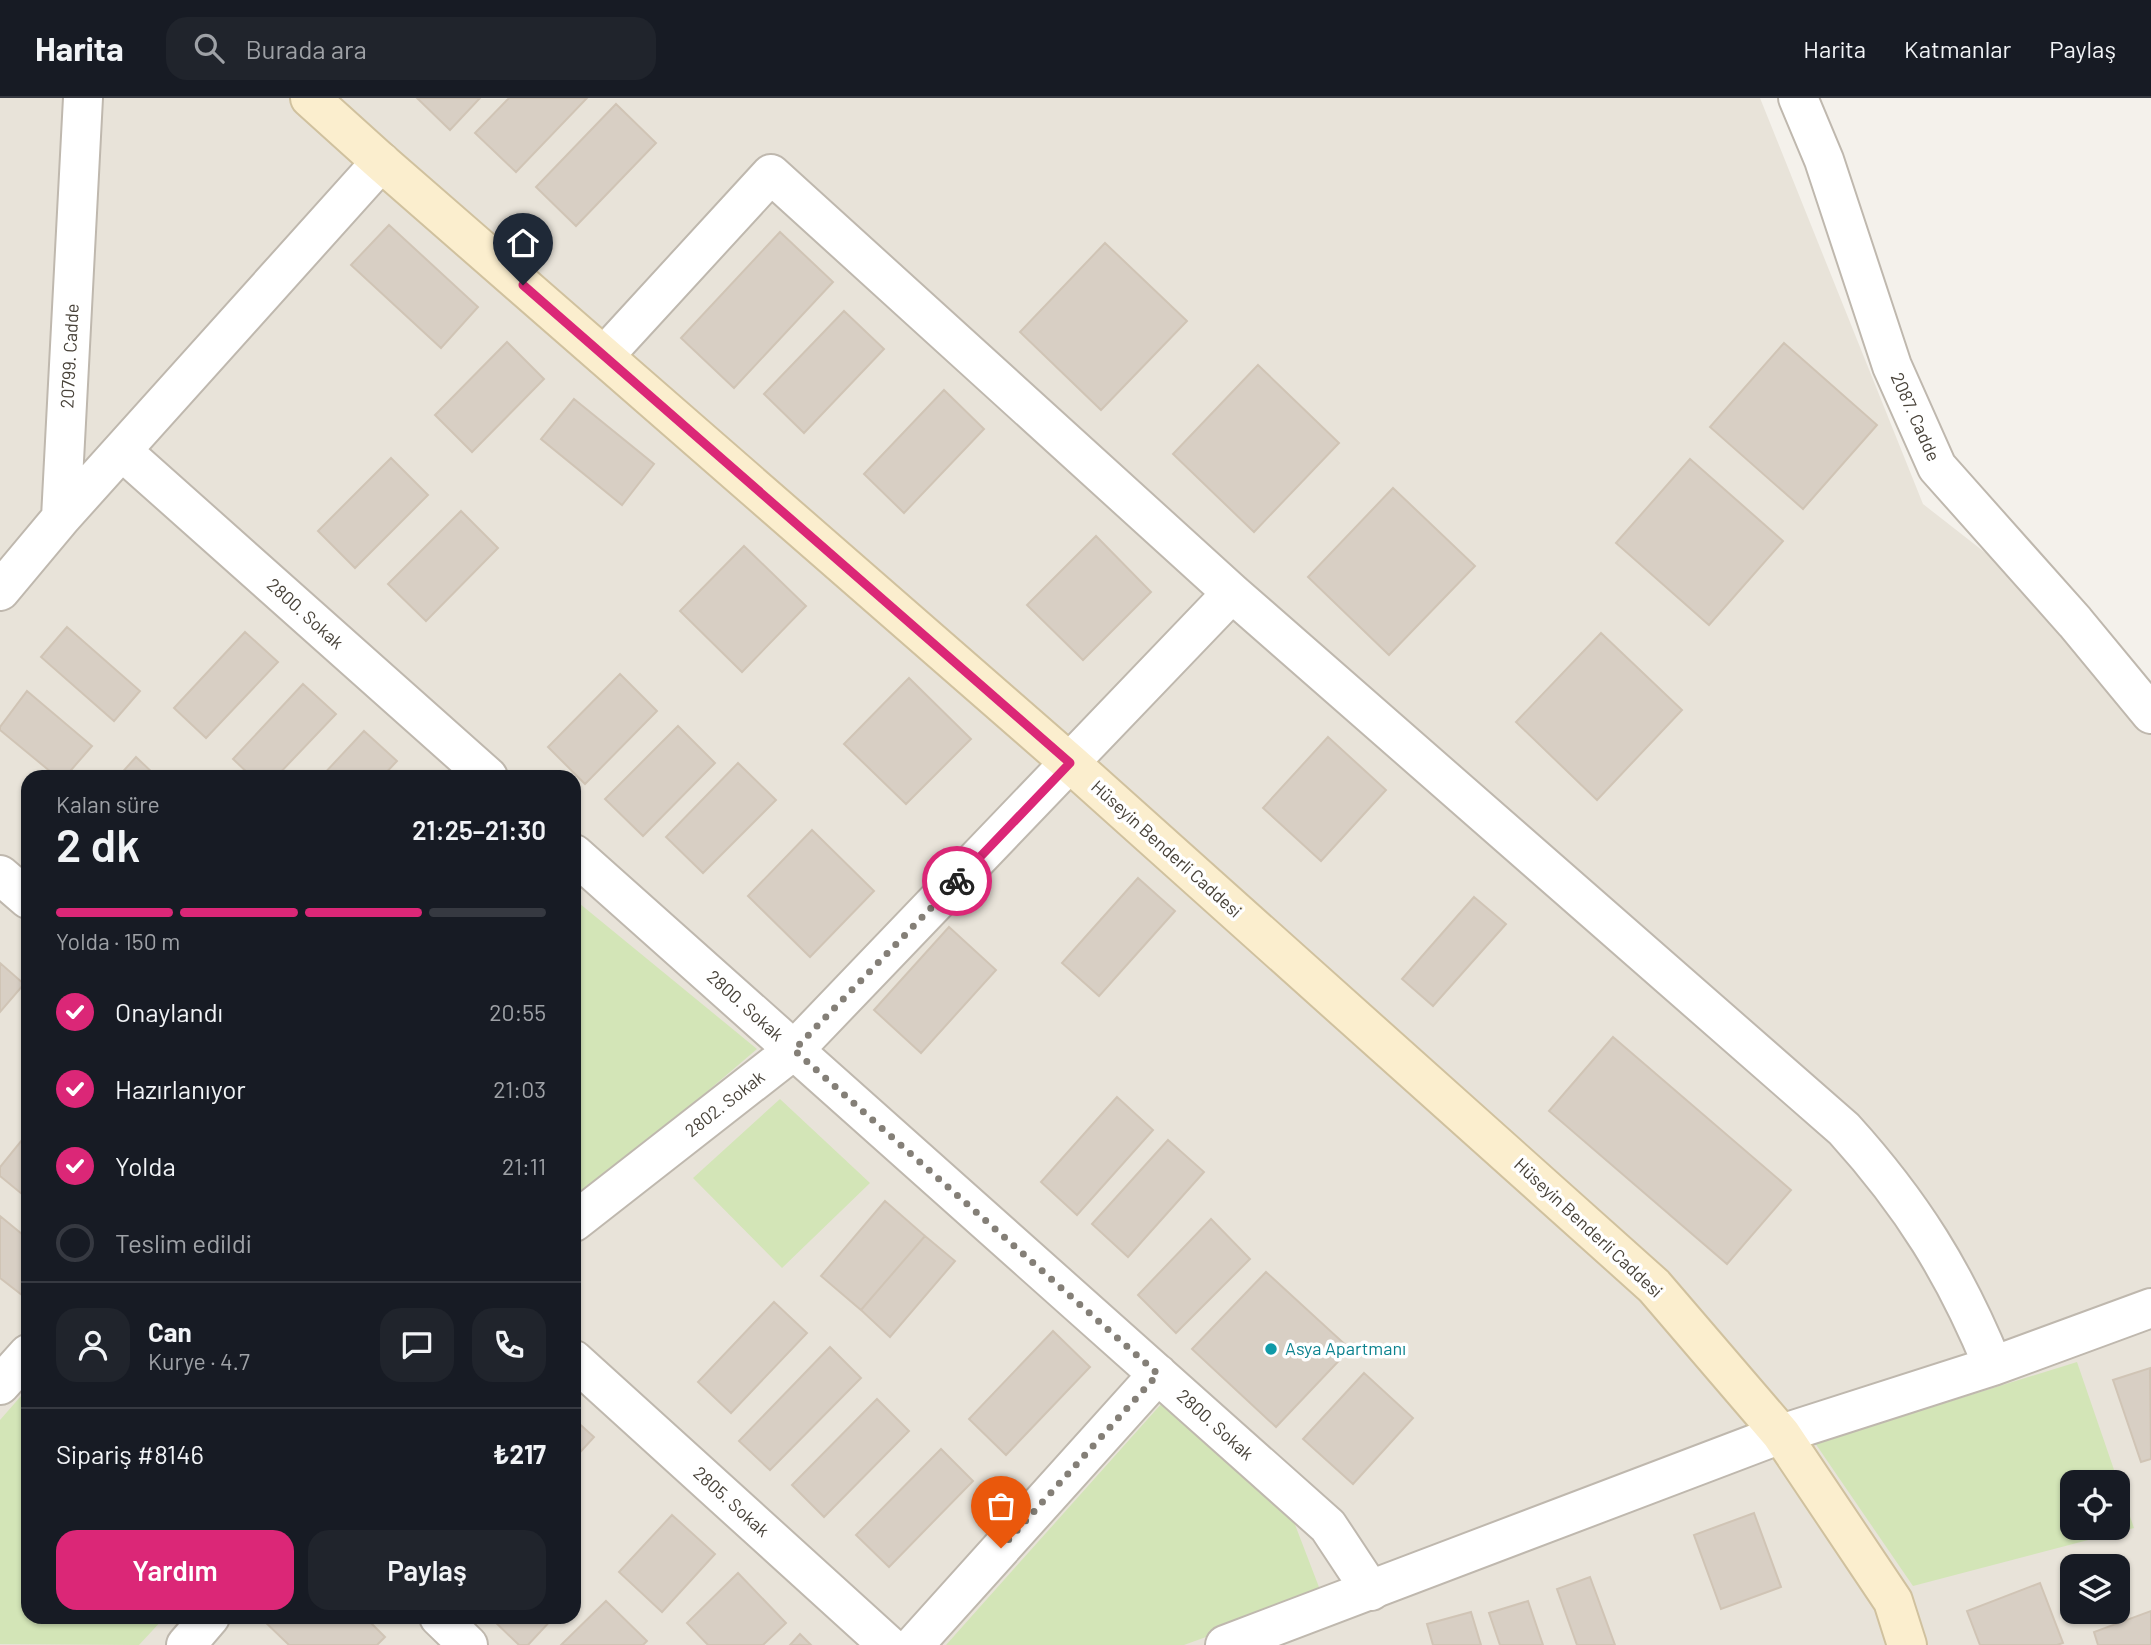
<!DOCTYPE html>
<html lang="tr">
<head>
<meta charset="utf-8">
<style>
  body { margin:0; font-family:Barlow,sans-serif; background:#20242c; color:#f1f3f6; height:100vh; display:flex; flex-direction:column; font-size:26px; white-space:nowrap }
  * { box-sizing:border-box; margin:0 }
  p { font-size:23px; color:#9ea1a6 }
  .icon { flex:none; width:38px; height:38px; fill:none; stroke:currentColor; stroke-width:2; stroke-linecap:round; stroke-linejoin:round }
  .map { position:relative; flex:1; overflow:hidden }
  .panel { position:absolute; left:21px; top:672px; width:560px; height:854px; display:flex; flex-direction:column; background:#171b24; border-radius:21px; box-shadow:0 2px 5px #0004 }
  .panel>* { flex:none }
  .controls { position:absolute; left:2060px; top:1372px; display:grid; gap:14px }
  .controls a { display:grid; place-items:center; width:70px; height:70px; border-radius:14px; background:#171b24; box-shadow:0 2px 5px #0004; font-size:35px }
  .pin { position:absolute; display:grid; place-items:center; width:60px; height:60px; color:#fff; margin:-72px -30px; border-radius:50% 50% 50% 0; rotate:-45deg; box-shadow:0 0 7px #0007 }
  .pin .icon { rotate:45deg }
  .courier { position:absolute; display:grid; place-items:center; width:70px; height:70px; margin:-35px; border:5px solid #db2777; border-radius:50%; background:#fff; color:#222; box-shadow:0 2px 9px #0007 }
  .overview em { font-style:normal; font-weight:600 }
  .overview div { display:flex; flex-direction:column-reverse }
  .overview { display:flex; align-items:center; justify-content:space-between; height:119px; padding:0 35px }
  h1 { font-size:46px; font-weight:600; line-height:52px }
  .bar { display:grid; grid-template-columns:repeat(4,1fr); gap:10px 7px; align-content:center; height:84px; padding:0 35px }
  .bar i { height:9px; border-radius:5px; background:#363941 }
  .bar .current { background:#db2777 }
  .bar p { grid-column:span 4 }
  .line { display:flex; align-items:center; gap:18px; padding:0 35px; border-top:2px solid #363941 }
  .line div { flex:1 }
  .round { display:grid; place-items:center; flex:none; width:74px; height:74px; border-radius:21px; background:#20242c }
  ol { padding:0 35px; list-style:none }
  li { display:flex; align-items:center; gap:21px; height:77px }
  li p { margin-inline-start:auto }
  li .icon { padding:7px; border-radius:50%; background:#db2777; color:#fff; stroke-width:4 }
  li:last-child { color:#9ea1a6 }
  li i { width:38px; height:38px; border:4px solid #363941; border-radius:50% }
  .cta { display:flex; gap:14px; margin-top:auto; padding:14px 35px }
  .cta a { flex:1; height:80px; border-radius:21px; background:#db2777; color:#fff; font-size:28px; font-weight:600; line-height:80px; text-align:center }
  .cta a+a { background:#20242c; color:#f1f3f6 }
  header { display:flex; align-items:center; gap:42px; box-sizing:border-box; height:98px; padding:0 35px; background:#171b24; border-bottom:2px solid #363941 }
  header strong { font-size:33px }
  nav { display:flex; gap:38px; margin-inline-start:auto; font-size:24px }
  .search { width:490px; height:63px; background:#20242c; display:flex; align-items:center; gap:18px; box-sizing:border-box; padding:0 24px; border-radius:21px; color:#9ea1a6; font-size:26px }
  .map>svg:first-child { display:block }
</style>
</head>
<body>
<header>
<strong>Harita</strong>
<div class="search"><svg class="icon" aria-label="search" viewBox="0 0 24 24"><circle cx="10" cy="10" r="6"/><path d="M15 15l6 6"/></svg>Burada ara</div>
<nav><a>Harita</a><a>Katmanlar</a><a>Paylaş</a></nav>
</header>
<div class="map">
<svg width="2151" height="1547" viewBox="0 0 2151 1547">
  <rect width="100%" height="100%" fill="#f4f1eb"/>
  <path fill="#e8e3d9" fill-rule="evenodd" d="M 0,0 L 1760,0 L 1923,406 L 2151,584 L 2151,1547 L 0,1547 ZM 28,679 L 574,679 L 574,1519 L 28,1519 ZM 2072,1384 L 2118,1384 L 2118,1430 L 2072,1430 ZM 2072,1468 L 2118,1468 L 2118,1514 L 2072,1514 Z"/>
  <path fill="#d3e5b7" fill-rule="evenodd" d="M 574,801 L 757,951 L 574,1107 Z
    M 780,1001 L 870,1085 L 782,1170 L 693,1080 Z
    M 2077,1264 L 2134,1430 L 1913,1488 L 1815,1345 ZM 2072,1384 L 2118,1384 L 2118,1430 L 2072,1430 Z
    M 28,1290 L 28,1519 L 165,1519 L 139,1547 L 0,1546 L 0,1322 Z
    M 1163,1304 L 1294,1424 L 1322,1497 L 1184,1547 L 946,1547 Z"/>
  <path fill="#d8cfc4" stroke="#d0c4b5" stroke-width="2" d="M 417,0 L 480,0 L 450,32 Z
    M 509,0 L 587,0 L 516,74 L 475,35 Z
    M 616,6 L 656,45 L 576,128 L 536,89 Z
    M 389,127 L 478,209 L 441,250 L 351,167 Z
    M 780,134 L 833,184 L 734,290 L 681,240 Z
    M 1105,145 L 1187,223 L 1101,312 L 1020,234 Z
    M 844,213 L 884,251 L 804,335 L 764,296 Z
    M 507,244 L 544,281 L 472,354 L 435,317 Z
    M 1784,245 L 1877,327 L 1803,411 L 1710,329 Z
    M 1258,267 L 1339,345 L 1254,434 L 1173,356 Z
    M 944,292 L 984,331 L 904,415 L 864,376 Z
    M 574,301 L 654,366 L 622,407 L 541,341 Z
    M 391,360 L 428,397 L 355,470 L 318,433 Z
    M 1690,361 L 1783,443 L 1709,527 L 1616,445 Z
    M 1393,390 L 1475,468 L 1389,557 L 1308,479 Z
    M 461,413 L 498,450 L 426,523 L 388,486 Z
    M 1096,438 L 1151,494 L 1083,562 L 1027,507 Z
    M 744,448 L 806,508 L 742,574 L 680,513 Z
    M 67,529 L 140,593 L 114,623 L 41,559 Z
    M 245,534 L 278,564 L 206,640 L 174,610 Z
    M 1601,535 L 1682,612 L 1597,702 L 1516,624 Z
    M 620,576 L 657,613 L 585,686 L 548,649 Z
    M 909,580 L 971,641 L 906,706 L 844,646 Z
    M 303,586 L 336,616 L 276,679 L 252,679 L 233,661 Z
    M 27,593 L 92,648 L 65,679 L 57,679 L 0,632 L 0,629 Z
    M 678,628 L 715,665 L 643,738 L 605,701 Z
    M 364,633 L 397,663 L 382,679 L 321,679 Z
    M 1328,639 L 1386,692 L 1321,763 L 1263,710 Z
    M 136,659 L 157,679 L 118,679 Z
    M 738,665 L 776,702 L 703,775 L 666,739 Z
    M 812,732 L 874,793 L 810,859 L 748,798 Z
    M 1138,780 L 1175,813 L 1099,898 L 1062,865 Z
    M 1474,799 L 1506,826 L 1433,908 L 1402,881 Z
    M 949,829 L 996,872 L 921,955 L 874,912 Z
    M 0,865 L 24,886 L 0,914 Z
    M 1613,939 L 1791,1092 L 1727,1166 L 1549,1013 Z
    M 1117,999 L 1153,1032 L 1077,1117 L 1041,1084 Z
    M 26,1037 L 28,1039 L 28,1101 L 0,1078 L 0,1069 Z
    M 1168,1042 L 1204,1074 L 1128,1159 L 1092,1126 Z
    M 885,1103 L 925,1138 L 861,1212 L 821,1178 Z
    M 0,1118 L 28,1141 L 28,1189 L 22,1197 L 0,1180 Z
    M 1211,1121 L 1250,1161 L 1176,1235 L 1138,1197 Z
    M 925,1138 L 955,1163 L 890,1239 L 861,1212 Z
    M 1266,1174 L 1350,1251 L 1276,1329 L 1192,1251 Z
    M 774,1204 L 807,1235 L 731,1315 L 698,1284 Z
    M 1053,1233 L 1090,1269 L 1006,1357 L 969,1321 Z
    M 830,1249 L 861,1280 L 770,1372 L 739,1343 Z
    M 2150,1270 L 2151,1361 L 2141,1364 L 2113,1282 Z
    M 1364,1275 L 1413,1320 L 1353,1386 L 1303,1341 Z
    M 877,1301 L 909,1333 L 824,1419 L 792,1387 Z
    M 574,1321 L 594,1339 L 574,1361 Z
    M 941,1351 L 973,1383 L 889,1469 L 856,1437 Z
    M 1754,1415 L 1781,1489 L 1721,1511 L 1694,1437 Z
    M 672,1417 L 715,1456 L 662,1514 L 619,1474 Z
    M 738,1475 L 786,1525 L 763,1547 L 708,1547 L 687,1525 Z
    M 1590,1479 L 1615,1547 L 1577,1547 L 1557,1491 Z
    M 2040,1485 L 2063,1545 L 2057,1547 L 1980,1547 L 1967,1513 Z
    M 606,1503 L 647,1543 L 643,1547 L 561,1547 Z
    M 1528,1503 L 1543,1547 L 1500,1547 L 1489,1515 Z
    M 2151,1513 L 2151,1547 L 2098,1547 L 2094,1534 Z
    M 1471,1514 L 1481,1547 L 1433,1547 L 1427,1526 Z
    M 260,1519 L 365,1519 L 385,1539 L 377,1547 L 289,1547 Z
    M 490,1519 L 554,1519 L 528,1547 L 519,1547 Z
    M 800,1536 L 811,1547 L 790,1547 Z"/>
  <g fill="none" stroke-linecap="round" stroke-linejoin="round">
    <g stroke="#bfb8ae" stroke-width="42">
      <path id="minor" d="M 1798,0 L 1824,62 L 1892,268 L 1937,369 L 2075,524 L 2151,616
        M 604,258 L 771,76 L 1232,495 L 1844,1031 C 1912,1106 1955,1175 1993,1268
        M 122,353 L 488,679
        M 61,420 L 381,64
        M 0,493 L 61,420 L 83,0
        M 574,756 L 1328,1428 L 1371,1493
        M 0,777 L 28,801
        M 574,1124 L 794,952 L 1232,495
        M 574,1262 L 888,1547
        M 0,1287 L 28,1256
        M 1781,1336 L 1993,1268 L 2151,1210
        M 439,1519 L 468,1547
        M 186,1547 L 210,1519
        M 914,1547 L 1158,1276"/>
    </g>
    <g stroke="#bfb8ae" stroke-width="42">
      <path id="tertiary" d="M 1225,1547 L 1781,1336"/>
    </g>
    <g stroke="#d0c19e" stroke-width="42">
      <path id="secondary" d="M 310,0 L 381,64 L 1070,665 L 1654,1188 L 1781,1336 L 1893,1503 L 1907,1547"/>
    </g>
    <use href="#minor" stroke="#fff" stroke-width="38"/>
    <use href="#tertiary" stroke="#fff" stroke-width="38"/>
    <use href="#secondary" stroke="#fbeece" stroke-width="38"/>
  </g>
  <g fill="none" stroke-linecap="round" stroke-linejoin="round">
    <path stroke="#847f77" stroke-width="7" stroke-dasharray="0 12.6" d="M 957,783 L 794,952 L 1158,1276 L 1001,1450"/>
    <path stroke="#db2777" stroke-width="9" d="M 523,187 L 1070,665 L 957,783"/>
  </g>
  <circle fill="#0f9aa8" stroke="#fff" stroke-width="2.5" cx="1271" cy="1251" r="7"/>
  <g text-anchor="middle" stroke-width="7" stroke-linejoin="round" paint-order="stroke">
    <g font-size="18" fill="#484239" stroke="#fff">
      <text transform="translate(70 258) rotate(-87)" y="6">20799. Cadde</text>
      <text transform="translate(1915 319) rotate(66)" y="6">2087. Cadde</text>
      <text transform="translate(305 516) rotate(42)" y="6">2800. Sokak</text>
      <text transform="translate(1166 751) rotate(42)" y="6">Hüseyin Benderli Caddesi</text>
      <text transform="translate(745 908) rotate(42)" y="6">2800. Sokak</text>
      <text transform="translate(725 1006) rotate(-38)" y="6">2802. Sokak</text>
      <text transform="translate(1588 1130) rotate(43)" y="6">Hüseyin Benderli Caddesi</text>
      <text transform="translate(1215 1327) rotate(42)" y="6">2800. Sokak</text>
      <text transform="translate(731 1404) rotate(42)" y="6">2805. Sokak</text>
    </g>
    <g font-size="18" fill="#0d838f" stroke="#fff" text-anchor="start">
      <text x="1285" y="1257">Asya Apartmanı</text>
    </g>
  </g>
</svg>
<div class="controls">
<a><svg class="icon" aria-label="locate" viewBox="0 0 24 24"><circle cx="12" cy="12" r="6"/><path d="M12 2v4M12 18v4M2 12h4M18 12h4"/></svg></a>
<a><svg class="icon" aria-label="layers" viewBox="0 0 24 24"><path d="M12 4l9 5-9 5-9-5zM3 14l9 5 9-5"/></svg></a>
</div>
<div class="pin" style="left:1001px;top:1450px;background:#ea580c"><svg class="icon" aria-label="bag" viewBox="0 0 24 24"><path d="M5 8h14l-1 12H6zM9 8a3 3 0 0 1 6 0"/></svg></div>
<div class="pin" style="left:523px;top:187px;background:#1f2937"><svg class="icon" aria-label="home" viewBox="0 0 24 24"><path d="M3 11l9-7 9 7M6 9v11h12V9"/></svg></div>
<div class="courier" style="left:957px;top:783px"><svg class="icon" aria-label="bike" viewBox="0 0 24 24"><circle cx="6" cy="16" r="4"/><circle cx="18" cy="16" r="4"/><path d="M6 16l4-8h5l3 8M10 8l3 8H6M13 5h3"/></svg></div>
<section class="panel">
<div class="overview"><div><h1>2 dk</h1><p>Kalan süre</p></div><em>21:25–21:30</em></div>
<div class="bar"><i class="current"></i><i class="current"></i><i class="current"></i><i></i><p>Yolda · 150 m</p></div>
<ol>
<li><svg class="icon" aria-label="check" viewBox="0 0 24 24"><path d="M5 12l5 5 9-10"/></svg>Onaylandı<p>20:55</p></li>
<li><svg class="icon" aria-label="check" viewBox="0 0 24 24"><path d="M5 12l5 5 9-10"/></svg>Hazırlanıyor<p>21:03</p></li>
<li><svg class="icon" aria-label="check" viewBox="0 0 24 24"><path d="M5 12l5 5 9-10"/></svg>Yolda<p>21:11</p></li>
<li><i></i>Teslim edildi</li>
</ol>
<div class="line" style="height:126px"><a class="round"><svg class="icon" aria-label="person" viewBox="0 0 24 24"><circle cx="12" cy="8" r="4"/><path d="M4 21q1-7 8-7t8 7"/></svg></a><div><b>Can</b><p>Kurye · 4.7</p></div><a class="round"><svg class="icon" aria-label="chat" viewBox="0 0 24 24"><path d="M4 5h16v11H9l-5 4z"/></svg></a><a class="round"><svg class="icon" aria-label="phone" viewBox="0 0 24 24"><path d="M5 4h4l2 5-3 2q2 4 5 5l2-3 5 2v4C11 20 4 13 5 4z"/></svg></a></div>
<div class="line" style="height:91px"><div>Sipariş #8146</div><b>₺217</b></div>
<div class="cta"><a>Yardım</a><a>Paylaş</a></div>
</section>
</div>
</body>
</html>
